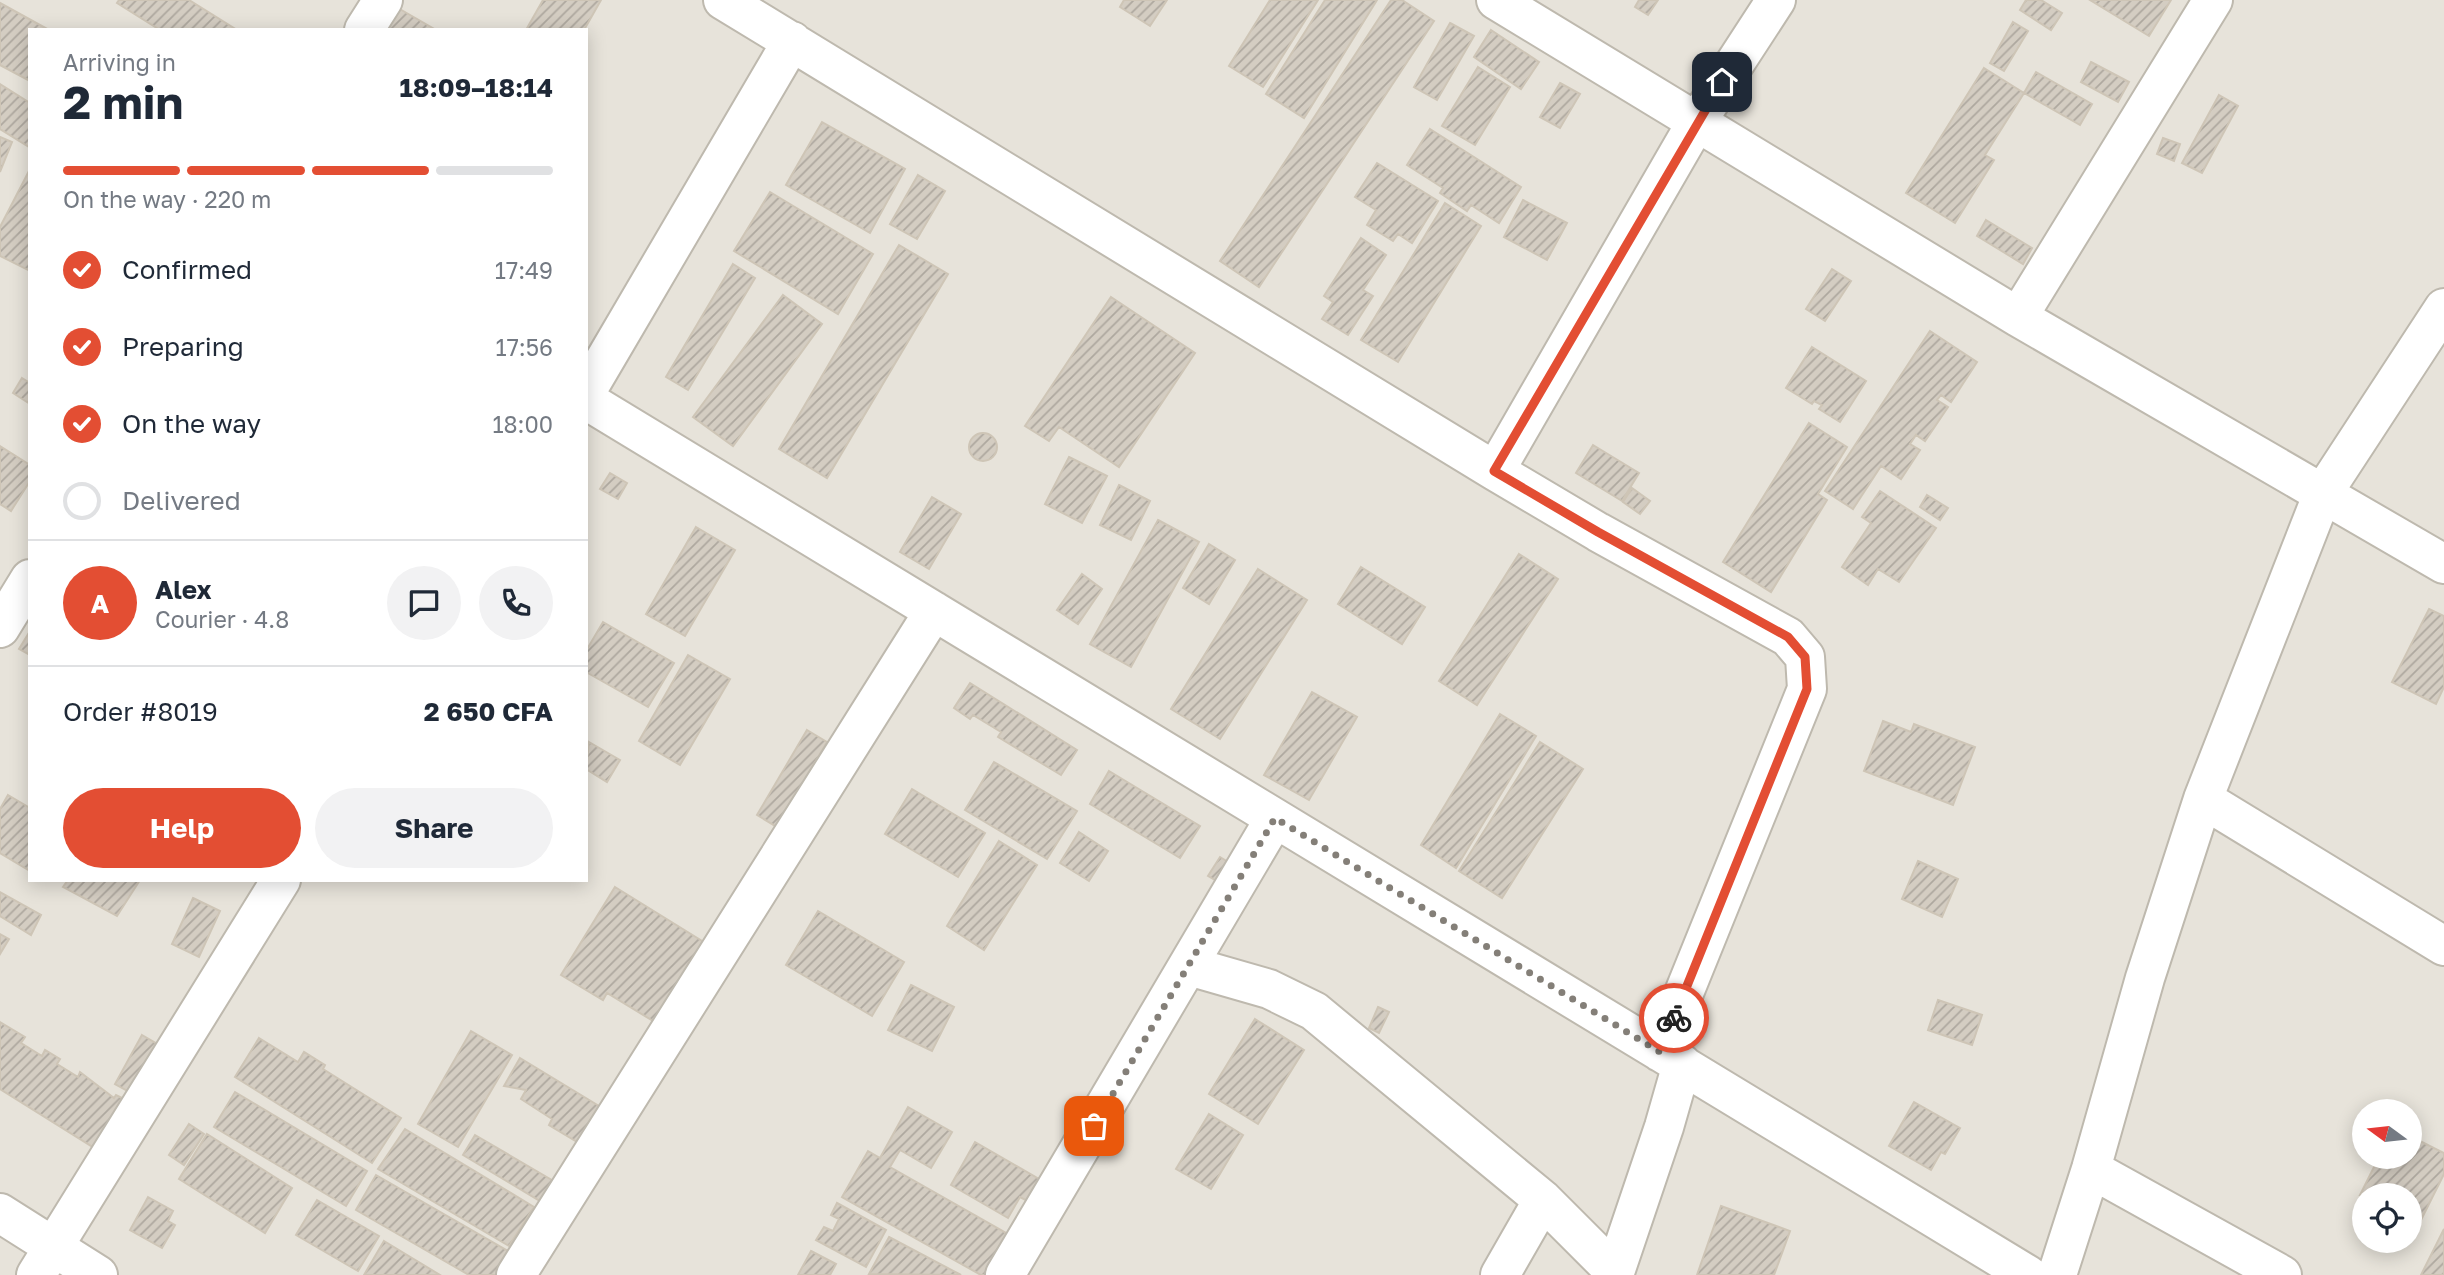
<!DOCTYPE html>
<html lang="en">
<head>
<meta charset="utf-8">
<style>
  body { margin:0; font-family:"Golos Text",sans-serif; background:#f2f2f3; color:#1f2937; height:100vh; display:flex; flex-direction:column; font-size:26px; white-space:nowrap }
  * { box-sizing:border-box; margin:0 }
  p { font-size:23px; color:#747a83 }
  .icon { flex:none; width:38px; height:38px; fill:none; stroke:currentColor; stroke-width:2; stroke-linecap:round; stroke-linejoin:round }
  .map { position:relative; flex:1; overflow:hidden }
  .sheet { position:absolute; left:28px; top:28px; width:560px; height:854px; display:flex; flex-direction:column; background:#fff; border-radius:0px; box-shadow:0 4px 18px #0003 }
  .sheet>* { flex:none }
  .needle { width:46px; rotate:285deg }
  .fabs { position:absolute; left:2352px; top:1099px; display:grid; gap:14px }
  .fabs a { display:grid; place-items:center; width:70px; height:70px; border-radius:50%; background:#fff; box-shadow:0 4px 18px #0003; font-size:35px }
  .pin { position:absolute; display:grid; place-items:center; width:60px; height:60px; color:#fff; margin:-30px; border-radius:14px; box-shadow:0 4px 10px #0006 }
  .courier { position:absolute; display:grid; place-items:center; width:70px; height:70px; margin:-35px; border:5px solid #e34e33; border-radius:50%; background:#fff; color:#222; box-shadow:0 2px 9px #0007 }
  .headline em { font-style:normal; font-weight:700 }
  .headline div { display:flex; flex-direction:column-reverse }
  .headline { display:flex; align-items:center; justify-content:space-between; height:119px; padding:0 35px }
  h1 { font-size:46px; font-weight:700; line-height:52px }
  .bar { display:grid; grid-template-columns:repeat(4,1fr); gap:10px 7px; align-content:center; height:84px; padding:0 35px }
  .bar i { height:9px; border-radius:5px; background:#e0e1e3 }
  .bar .on { background:#e34e33 }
  .bar p { grid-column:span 4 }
  .line { display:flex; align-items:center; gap:18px; padding:0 35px; border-top:2px solid #e0e1e3 }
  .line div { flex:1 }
  .round { display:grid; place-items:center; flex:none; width:74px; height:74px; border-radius:37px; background:#f2f2f3 }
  ol { padding:0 35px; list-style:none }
  li { display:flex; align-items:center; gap:21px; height:77px }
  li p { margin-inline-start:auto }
  li .icon { padding:7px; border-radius:50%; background:#e34e33; color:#fff; stroke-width:4 }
  li:last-child { color:#747a83 }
  li i { width:38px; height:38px; border:4px solid #e0e1e3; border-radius:50% }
  .primary-button { display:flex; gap:14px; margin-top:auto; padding:14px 35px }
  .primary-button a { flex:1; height:80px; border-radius:42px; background:#e34e33; color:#fff; font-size:28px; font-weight:700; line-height:80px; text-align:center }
  .primary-button a+a { background:#f2f2f3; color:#1f2937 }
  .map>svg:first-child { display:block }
</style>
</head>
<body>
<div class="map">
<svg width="2444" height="1275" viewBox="0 0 2444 1275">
  <defs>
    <pattern id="building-hatch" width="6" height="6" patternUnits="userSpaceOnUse" patternTransform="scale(1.75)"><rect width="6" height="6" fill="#d4cdc2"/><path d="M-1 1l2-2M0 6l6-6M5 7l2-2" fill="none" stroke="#aea89f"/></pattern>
  </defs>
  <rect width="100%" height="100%" fill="#f4f1eb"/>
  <path fill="#e7e3da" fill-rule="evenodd" d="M 0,0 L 2444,0 L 2444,1275 L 0,1275 ZM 30,30 L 586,30 L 586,880 L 30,880 ZM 2364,1111 L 2410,1111 L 2410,1157 L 2364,1157 ZM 2364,1195 L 2410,1195 L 2410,1241 L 2364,1241 Z"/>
  <path fill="url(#building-hatch)" stroke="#cec5b6" stroke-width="2" d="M 119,0 L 189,0 L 237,30 L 160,30 L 117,3 Z
    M 543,0 L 601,0 L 584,30 L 526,30 Z
    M 1124,0 L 1167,0 L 1150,26 L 1120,7 Z
    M 1270,0 L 1318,0 L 1263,87 L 1229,66 Z
    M 1325,0 L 1377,0 L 1304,118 L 1266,94 Z
    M 1391,0 L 1402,0 L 1434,21 L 1259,287 L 1220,261 Z
    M 1639,0 L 1658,0 L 1648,15 L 1635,7 Z
    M 2026,0 L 2041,0 L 2062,13 L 2051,30 L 2020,10 Z
    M 2090,0 L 2171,0 L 2149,36 Z
    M 0,3 L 49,30 L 30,30 L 30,81 L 0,65 Z
    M 398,8 L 436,30 L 385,30 Z
    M 2013,22 L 2028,31 L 2004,71 L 1990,63 Z
    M 1450,23 L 1474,36 L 1437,100 L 1414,87 Z
    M 1491,30 L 1539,62 L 1521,89 L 1474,57 Z
    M 2091,62 L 2129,82 L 2118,102 L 2081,82 Z
    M 1478,67 L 1510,87 L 1475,145 L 1442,126 Z
    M 1984,68 L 2024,93 L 1985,155 L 1994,160 L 1955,223 L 1906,193 Z
    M 2036,72 L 2092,104 L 2080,125 L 2024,93 Z
    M 1560,83 L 1580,94 L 1560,128 L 1540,117 Z
    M 0,84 L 30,103 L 29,147 L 0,129 Z
    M 2219,95 L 2238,106 L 2202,173 L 2182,163 Z
    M 822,122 L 905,169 L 870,233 L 786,185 Z
    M 1430,129 L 1521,187 L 1499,223 L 1471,205 L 1467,211 L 1440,193 L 1443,188 L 1407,165 Z
    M 0,137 L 12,142 L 0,172 Z
    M 2163,138 L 2180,144 L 2174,161 L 2157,154 Z
    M 1377,163 L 1438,201 L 1412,243 L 1398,234 L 1393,241 L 1367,225 L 1376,210 L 1355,197 Z
    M 30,169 L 30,271 L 0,256 L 0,227 Z
    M 918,175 L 945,191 L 917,239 L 890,224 Z
    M 770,192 L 873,254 L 838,314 L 734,251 Z
    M 1523,200 L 1567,223 L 1547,260 L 1504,237 Z
    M 1445,203 L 1481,226 L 1398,362 L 1361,340 Z
    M 1986,220 L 2032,248 L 2023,264 L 1977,236 Z
    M 1361,238 L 1386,255 L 1363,290 L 1373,296 L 1348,335 L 1322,319 L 1333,302 L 1324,296 Z
    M 899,245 L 948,274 L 827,478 L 779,449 Z
    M 733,264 L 755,278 L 688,390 L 666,377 Z
    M 1832,269 L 1851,281 L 1825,321 L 1806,309 Z
    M 783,295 L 822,324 L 733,446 L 693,417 Z
    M 1111,297 L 1195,353 L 1119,467 L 1059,427 L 1049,441 L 1025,426 Z
    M 1930,331 L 1977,362 L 1951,402 L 1941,395 L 1937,400 L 1948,407 L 1925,441 L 1916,435 L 1910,444 L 1920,450 L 1901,479 L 1881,466 L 1853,509 L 1825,491 Z
    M 1812,347 L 1866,381 L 1840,422 L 1819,409 L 1822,405 L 1814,401 L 1812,404 L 1786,388 Z
    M 22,378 L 30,383 L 30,404 L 13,393 Z
    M 1809,423 L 1847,447 L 1818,494 L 1827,500 L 1771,592 L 1723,562 Z
    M969 447a14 14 0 1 1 28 0a14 14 0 1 1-28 0Z
    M 1593,445 L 1639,473 L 1622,501 L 1576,473 Z
    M 0,446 L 30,465 L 30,481 L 11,511 L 0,504 Z
    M 1069,457 L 1107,476 L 1082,523 L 1045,504 Z
    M 610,473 L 627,483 L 618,499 L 600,489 Z
    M 1119,485 L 1150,501 L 1131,540 L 1100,525 Z
    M 1632,488 L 1650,501 L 1640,514 L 1623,502 Z
    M 1880,491 L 1936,528 L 1899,582 L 1878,569 L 1868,585 L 1842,567 L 1871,523 L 1862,517 Z
    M 1927,495 L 1948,508 L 1940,520 L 1920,507 Z
    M 932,497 L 961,514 L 929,569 L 900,552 Z
    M 1158,520 L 1199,542 L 1131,667 L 1090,644 Z
    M 696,527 L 735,550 L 685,636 L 646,614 Z
    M 1209,544 L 1235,560 L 1209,604 L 1183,588 Z
    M 1519,554 L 1558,579 L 1477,705 L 1439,681 Z
    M 1361,567 L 1425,607 L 1402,644 L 1338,604 Z
    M 1258,569 L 1307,600 L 1220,739 L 1171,709 Z
    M 1082,574 L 1102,589 L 1078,624 L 1057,610 Z
    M 2429,609 L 2444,616 L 2444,687 L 2436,704 L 2392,682 Z
    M 603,622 L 674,663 L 648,707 L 586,672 L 586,651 Z
    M 30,631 L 30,655 L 19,649 Z
    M 688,655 L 730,679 L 680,765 L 639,741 Z
    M 970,683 L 1077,750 L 1061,775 L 998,737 L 1001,732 L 973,715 L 970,719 L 954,708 Z
    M 1312,692 L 1357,717 L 1309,800 L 1264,775 Z
    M 1500,714 L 1536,736 L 1456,868 L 1421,845 Z
    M 1883,721 L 1911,732 L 1914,724 L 1975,747 L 1953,805 L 1864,771 Z
    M 807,730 L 827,742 L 777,827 L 757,815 Z
    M 589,742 L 620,760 L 607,782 L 586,769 Z
    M 1540,742 L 1583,769 L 1502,898 L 1459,871 Z
    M 994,762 L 1077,811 L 1047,859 L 965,810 Z
    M 1109,771 L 1200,826 L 1180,858 L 1090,804 Z
    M 912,789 L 985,833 L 958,877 L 885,834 Z
    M 8,795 L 30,808 L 30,871 L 0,853 L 0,809 Z
    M 1079,832 L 1108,851 L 1089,881 L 1060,863 Z
    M 999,841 L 1037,865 L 984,950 L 947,926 Z
    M 1220,857 L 1238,868 L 1227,887 L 1208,876 Z
    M 1918,861 L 1958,879 L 1942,917 L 1902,899 Z
    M 68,880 L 140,880 L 117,916 L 63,887 Z
    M 615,887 L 707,944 L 658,1024 L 607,993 L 603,1000 L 561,975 Z
    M 0,892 L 41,915 L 31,935 L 0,916 Z
    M 193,898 L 220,911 L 199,957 L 172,944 Z
    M 818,911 L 904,962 L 872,1016 L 786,965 Z
    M 0,934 L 9,939 L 0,954 Z
    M 911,985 L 954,1007 L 932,1051 L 888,1030 Z
    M 1938,1000 L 1982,1015 L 1972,1045 L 1928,1030 Z
    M 1378,1007 L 1389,1012 L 1379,1033 L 1369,1028 Z
    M 1255,1019 L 1304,1050 L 1258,1124 L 1209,1094 Z
    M 0,1022 L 25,1037 L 21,1043 L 42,1056 L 45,1050 L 60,1059 L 57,1064 L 78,1077 L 80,1072 L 114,1098 L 116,1095 L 126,1100 L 96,1149 L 0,1089 Z
    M 471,1031 L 512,1055 L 458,1147 L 418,1124 Z
    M 142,1035 L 159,1045 L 133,1094 L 115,1084 Z
    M 259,1038 L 298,1062 L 304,1052 L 325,1065 L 323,1069 L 401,1118 L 372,1163 L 235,1077 Z
    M 520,1058 L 604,1109 L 582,1145 L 549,1125 L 552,1119 L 521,1099 L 526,1090 L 504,1086 Z
    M 235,1092 L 367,1171 L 346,1206 L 214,1127 Z
    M 1914,1102 L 1960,1128 L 1945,1154 L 1941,1152 L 1931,1170 L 1889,1146 Z
    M 908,1107 L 952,1132 L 931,1168 L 900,1150 L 890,1167 L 1013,1237 L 992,1275 L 981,1275 L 842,1197 L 868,1151 L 880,1158 Z
    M 1209,1114 L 1243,1135 L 1211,1189 L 1176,1169 Z
    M 189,1124 L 204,1134 L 184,1165 L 169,1155 Z
    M 405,1129 L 534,1207 L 509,1246 L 378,1169 Z
    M 207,1134 L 292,1188 L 265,1233 L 179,1179 Z
    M 475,1135 L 557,1183 L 545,1204 L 463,1155 Z
    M 2410,1136 L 2444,1153 L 2444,1174 L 2419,1224 L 2410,1220 L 2410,1195 L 2360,1195 L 2379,1157 L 2410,1157 Z
    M 975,1142 L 1053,1187 L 1041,1208 L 1020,1197 L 1008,1218 L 951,1185 Z
    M 376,1175 L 515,1255 L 504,1275 L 469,1275 L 356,1210 Z
    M 148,1197 L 173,1211 L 168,1221 L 175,1225 L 162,1248 L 130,1230 Z
    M 317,1200 L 379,1236 L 358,1271 L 296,1235 Z
    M 837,1203 L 886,1230 L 866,1267 L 816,1240 L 824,1227 L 833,1231 L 839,1219 L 831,1215 Z
    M 1721,1206 L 1790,1231 L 1774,1275 L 1697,1275 Z
    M 2444,1229 L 2444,1275 L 2421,1275 Z
    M 889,1237 L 961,1275 L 869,1274 Z
    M 384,1241 L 440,1275 L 364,1275 Z
    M 811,1251 L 836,1264 L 830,1275 L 798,1275 Z"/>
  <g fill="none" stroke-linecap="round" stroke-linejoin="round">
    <g stroke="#beb9ae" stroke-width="42">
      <path id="minor" d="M 723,0 L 1495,471 L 1598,532 L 1788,637 L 1805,657 L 1807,689 L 1660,1052
        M 1496,0 L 2018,317 L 2444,564
        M 364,30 L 383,0
        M 2018,317 L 2213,0
        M 586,392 L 792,41
        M 586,400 L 2028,1275
        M 1495,471 L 1696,123 L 1776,0
        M 0,628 L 30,579
        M 2203,799 L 2444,946
        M 1189,966 L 1269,989 L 1314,1011 L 1543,1200 L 1615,1272
        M 2091,1169 L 2282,1275
        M 0,1213 L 98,1275
        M 36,1275 L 281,880
        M 516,1275 L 934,611
        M 1005,1275 L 1275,818
        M 1500,1275 L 1543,1200
        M 1614,1275 L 1664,1127 L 1682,1064
        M 2057,1275 L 2091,1169 L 2145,978 L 2203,799 L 2323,493 L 2444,308"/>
    </g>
    <use href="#minor" stroke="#fff" stroke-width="38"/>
  </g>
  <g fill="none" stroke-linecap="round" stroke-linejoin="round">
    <path stroke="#847f78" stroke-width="7" stroke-dasharray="0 12.6" d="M 1094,1126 L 1275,818 L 1660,1052 L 1674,1018"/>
    <path stroke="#e34e33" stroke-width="9" d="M 1674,1018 L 1807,689 L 1805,657 L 1788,637 L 1598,532 L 1494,471 L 1722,82"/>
  </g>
</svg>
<div class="fabs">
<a><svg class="needle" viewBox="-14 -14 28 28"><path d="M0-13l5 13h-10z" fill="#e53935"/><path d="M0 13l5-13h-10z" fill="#747a83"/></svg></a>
<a><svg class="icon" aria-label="locate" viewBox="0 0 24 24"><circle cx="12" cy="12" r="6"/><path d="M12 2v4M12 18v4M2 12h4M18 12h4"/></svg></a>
</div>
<div class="pin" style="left:1094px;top:1126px;background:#ea580c"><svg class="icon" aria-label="bag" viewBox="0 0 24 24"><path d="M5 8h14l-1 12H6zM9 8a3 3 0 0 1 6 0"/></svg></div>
<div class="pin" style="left:1722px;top:82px;background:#1f2937"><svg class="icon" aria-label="home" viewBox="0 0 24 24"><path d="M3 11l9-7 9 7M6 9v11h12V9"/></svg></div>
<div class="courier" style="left:1674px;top:1018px"><svg class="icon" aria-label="bike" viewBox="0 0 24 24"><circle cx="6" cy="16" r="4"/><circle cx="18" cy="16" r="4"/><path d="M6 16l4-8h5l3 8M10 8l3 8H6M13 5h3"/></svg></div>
<section class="sheet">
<div class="headline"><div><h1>2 min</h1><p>Arriving in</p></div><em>18:09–18:14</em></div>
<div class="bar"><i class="on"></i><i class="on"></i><i class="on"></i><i></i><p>On the way · 220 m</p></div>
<ol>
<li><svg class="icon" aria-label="check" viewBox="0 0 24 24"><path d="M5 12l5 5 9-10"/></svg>Confirmed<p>17:49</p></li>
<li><svg class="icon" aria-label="check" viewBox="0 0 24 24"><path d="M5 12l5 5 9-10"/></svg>Preparing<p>17:56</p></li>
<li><svg class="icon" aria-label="check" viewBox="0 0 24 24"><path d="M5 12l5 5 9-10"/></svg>On the way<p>18:00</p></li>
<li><i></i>Delivered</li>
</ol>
<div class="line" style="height:126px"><b class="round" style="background:#e34e33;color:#fff">A</b><div><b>Alex</b><p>Courier · 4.8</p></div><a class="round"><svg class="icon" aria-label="chat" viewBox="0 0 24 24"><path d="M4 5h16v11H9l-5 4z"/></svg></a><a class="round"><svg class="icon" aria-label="phone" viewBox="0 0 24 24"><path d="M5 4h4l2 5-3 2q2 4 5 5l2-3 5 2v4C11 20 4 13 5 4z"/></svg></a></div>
<div class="line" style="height:91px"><div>Order #8019</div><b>2 650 CFA</b></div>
<div class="primary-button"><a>Help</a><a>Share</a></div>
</section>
</div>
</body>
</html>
